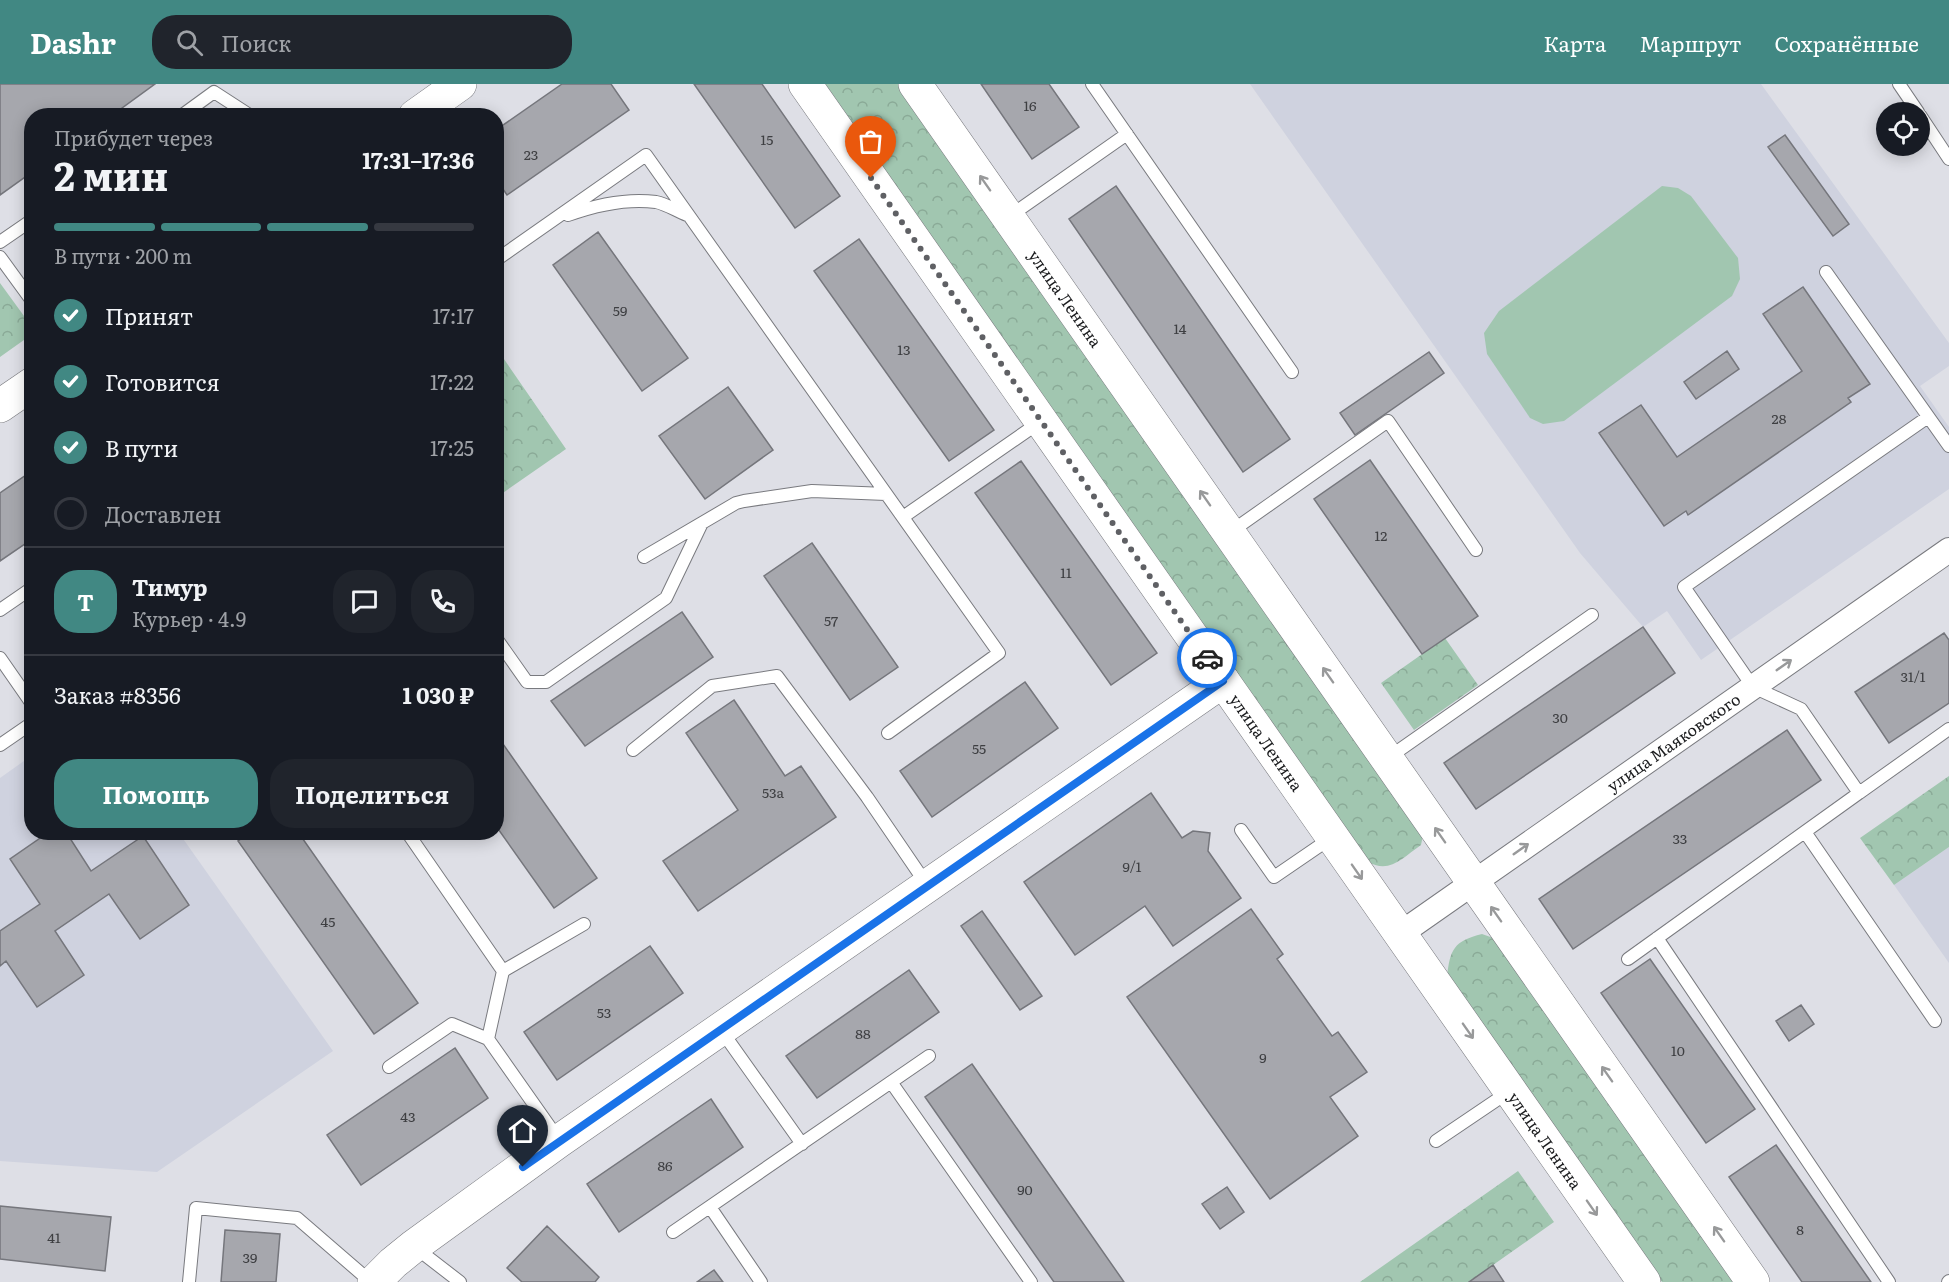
<!DOCTYPE html>
<html lang="ru">
<head>
<meta charset="utf-8">
<style>
  body { margin:0; font-family:Literata,serif; background:#20242c; color:#f1f3f6; height:100vh; display:flex; flex-direction:column; font-size:22px; white-space:nowrap }
  * { box-sizing:border-box; margin:0 }
  p { font-size:20px; color:#9ea1a6 }
  .icon { flex:none; width:33px; height:33px; fill:none; stroke:currentColor; stroke-width:2; stroke-linecap:round; stroke-linejoin:round }
  .map { position:relative; flex:1; overflow:hidden }
  .panel { position:absolute; left:24px; top:24px; width:480px; height:732px; display:flex; flex-direction:column; background:#171b24; border-radius:24px; box-shadow:0 3px 15px #0003 }
  .panel>* { flex:none }
  .tools { position:absolute; left:1876px; top:18px; display:grid; gap:12px }
  .tools a { display:grid; place-items:center; width:54px; height:54px; border-radius:50%; background:#171b24; box-shadow:0 3px 15px #0003; font-size:30px }
  .pin { position:absolute; display:grid; place-items:center; width:51px; height:51px; color:#fff; margin:-62px -26px; border-radius:50% 50% 50% 0; rotate:-45deg; box-shadow:0 0 6px #0007 }
  .pin .icon { rotate:45deg }
  .courier { position:absolute; display:grid; place-items:center; width:60px; height:60px; margin:-30px; border:4px solid #1a73e8; border-radius:50%; background:#fff; color:#222; box-shadow:0 2px 8px #0007 }
  .headline em { font-style:normal; font-weight:700 }
  .headline div { display:flex; flex-direction:column-reverse }
  .headline { display:flex; align-items:center; justify-content:space-between; height:102px; padding:0 30px }
  h1 { font-size:39px; font-weight:700; line-height:45px }
  .bar { display:grid; grid-template-columns:repeat(4,1fr); gap:9px 6px; align-content:center; height:72px; padding:0 30px }
  .bar i { height:8px; border-radius:4px; background:#363941 }
  .bar .on { background:#418883 }
  .bar p { grid-column:span 4 }
  .line { display:flex; align-items:center; gap:15px; padding:0 30px; border-top:2px solid #363941 }
  .line div { flex:1 }
  .round { display:grid; place-items:center; flex:none; width:63px; height:63px; border-radius:24px; background:#20242c }
  ol { padding:0 30px; list-style:none }
  li { display:flex; align-items:center; gap:18px; height:66px }
  li p { margin-inline-start:auto }
  li .icon { padding:6px; border-radius:50%; background:#418883; color:#fff; stroke-width:4 }
  li:last-child { color:#9ea1a6 }
  li i { width:33px; height:33px; border:3px solid #363941; border-radius:50% }
  .action { display:flex; gap:12px; margin-top:auto; padding:12px 30px }
  .action a { flex:1; height:69px; border-radius:24px; background:#418883; color:#fff; font-size:24px; font-weight:700; line-height:69px; text-align:center }
  .action a+a { background:#20242c; color:#f1f3f6 }
  header { display:flex; align-items:center; gap:36px; box-sizing:border-box; height:84px; padding:0 30px; background:#418883; color:#fff }
  header strong { font-size:28px }
  nav { display:flex; gap:33px; margin-inline-start:auto; font-size:21px }
  .search { width:420px; height:54px; background:#20242c; display:flex; align-items:center; gap:15px; box-sizing:border-box; padding:0 21px; border-radius:24px; color:#9ea1a6; font-size:22px }
  .map>svg:first-child { display:block }
</style>
</head>
<body>
<header>
<strong>Dashr</strong>
<div class="search"><svg class="icon" aria-label="search" viewBox="0 0 24 24"><circle cx="10" cy="10" r="6"/><path d="M15 15l6 6"/></svg>Поиск</div>
<nav><a>Карта</a><a>Маршрут</a><a>Сохранённые</a></nav>
</header>
<div class="map">
<svg width="1949" height="1198" viewBox="0 0 1949 1198">
  <defs>
    <pattern id="park-crowns" width="20" height="18" patternUnits="userSpaceOnUse" patternTransform="scale(1.5)"><rect width="20" height="18" fill="#a1c6b0"/><path d="M2 6a3 3 0 1 1 6 0M12 15a3 3 0 1 1 6 0" fill="none" stroke="#8aaa97"/></pattern>
  </defs>
  <rect width="100%" height="100%" fill="#dedfe6"/>
  <path fill="#cfd2df" d="M 1250,0 L 1761,0 L 1949,259 L 1949,282 L 1920,302 L 1949,343 L 1949,405 L 1701,576 L 1667,527 L 1643,543 L 1580,469 Z
    M 31,672 L 32,748 L 179,749 L 333,967 L 157,1088 L 0,1077 L 0,694 Z
    M 1949,763 L 1949,879 L 1894,801 Z"/>
  <path fill="url(#park-crowns)" d="M 824,0 L 906,0 L 1423,751 L 1421,761 C 1402,774 1389,791 1367,777 Z
    M 0,199 L 32,243 L 31,251 L 0,273 Z
    M 497,265 L 566,365 L 497,413 L 496,413 Z
    M 1445,554 L 1478,601 L 1414,646 L 1381,599 Z
    M 1949,692 L 1949,763 L 1894,801 L 1860,754 Z
    M 1482,850 L 1496,855 L 1736,1198 L 1662,1198 L 1447,893 C 1450,865 1454,857 1482,850 Z
    M 1518,1087 L 1554,1138 L 1493,1181 L 1504,1198 L 1360,1198 Z"/>
  <path fill="#a1c6b0" d="M 1662,102 L 1678,104 L 1691,112 L 1738,174 L 1740,195 L 1732,212 L 1564,337 L 1543,340 L 1530,334 L 1487,270 L 1484,249 L 1499,227 Z"/>
  <path fill="#a6a7ad" stroke="#75767c" stroke-width="1.5" d="M 0,0 L 155,0 L 111,32 L 32,32 L 32,88 L 0,111 Z
    M 562,0 L 611,0 L 629,26 L 507,111 L 496,95 L 496,46 Z
    M 694,0 L 762,0 L 840,112 L 795,144 Z
    M 981,0 L 1049,0 L 1079,43 L 1032,75 Z
    M 1785,51 L 1849,140 L 1833,152 L 1768,63 Z
    M 1116,102 L 1290,355 L 1243,388 L 1069,135 Z
    M 598,148 L 688,274 L 642,307 L 553,181 Z
    M 859,155 L 994,346 L 949,377 L 814,187 Z
    M 1803,203 L 1870,300 L 1848,314 L 1851,318 L 1688,431 L 1686,427 L 1664,442 L 1599,349 L 1641,321 L 1677,373 L 1802,287 L 1763,230 Z
    M 1727,267 L 1739,285 L 1696,315 L 1684,298 Z
    M 1429,268 L 1444,289 L 1355,351 L 1340,329 Z
    M 728,303 L 773,366 L 705,415 L 659,352 Z
    M 1370,376 L 1478,532 L 1422,570 L 1314,415 Z
    M 1021,377 L 1157,569 L 1111,601 L 975,409 Z
    M 32,387 L 32,455 L 0,477 L 0,409 Z
    M 812,459 L 898,583 L 850,616 L 764,492 Z
    M 682,528 L 713,573 L 585,662 L 551,617 Z
    M 1643,543 L 1675,589 L 1476,725 L 1444,679 Z
    M 1944,549 L 1949,556 L 1949,619 L 1889,659 L 1855,608 Z
    M 1025,598 L 1058,644 L 932,733 L 900,687 Z
    M 734,616 L 785,692 L 801,682 L 836,733 L 698,827 L 663,777 L 738,726 L 686,649 Z
    M 1787,646 L 1821,696 L 1573,865 L 1539,815 Z
    M 496,650 L 597,794 L 554,824 L 496,742 Z
    M 1151,709 L 1182,754 L 1193,747 L 1210,749 L 1208,767 L 1241,814 L 1173,862 L 1145,822 L 1075,871 L 1024,798 Z
    M 49,748 L 66,748 L 91,787 L 143,752 L 189,821 L 140,855 L 109,810 L 55,847 L 84,891 L 37,923 L 6,877 L 0,882 L 0,847 L 40,820 L 10,775 Z
    M 251,748 L 298,748 L 418,919 L 374,950 L 238,757 Z
    M 1251,825 L 1283,870 L 1277,875 L 1332,952 L 1338,948 L 1367,988 L 1330,1013 L 1358,1052 L 1270,1115 L 1127,913 Z
    M 982,827 L 1042,912 L 1020,926 L 961,842 Z
    M 650,862 L 683,909 L 557,996 L 524,948 Z
    M 1650,875 L 1755,1025 L 1706,1059 L 1601,909 Z
    M 909,886 L 939,928 L 817,1014 L 786,972 Z
    M 1801,921 L 1814,940 L 1789,957 L 1776,937 Z
    M 455,964 L 488,1014 L 361,1101 L 327,1051 Z
    M 972,980 L 1124,1198 L 1054,1198 L 925,1013 Z
    M 711,1015 L 743,1063 L 619,1148 L 587,1100 Z
    M 1776,1061 L 1871,1198 L 1802,1198 L 1729,1093 Z
    M 1227,1103 L 1244,1128 L 1220,1145 L 1202,1120 Z
    M 0,1122 L 111,1133 L 105,1187 L 0,1175 Z
    M 547,1142 L 599,1193 L 595,1198 L 522,1198 L 507,1184 Z
    M 225,1146 L 280,1150 L 276,1198 L 221,1198 Z
    M 1493,1181 L 1504,1198 L 1469,1198 Z
    M 714,1186 L 723,1198 L 697,1198 Z"/>
  <g fill="none" stroke-linecap="round" stroke-linejoin="round">
    <g stroke="#797a7f" stroke-width="14">
      <path id="lane" d="M 1092,0 L 1292,288
        M 1899,0 L 1918,28
        M 1920,31 L 1949,75
        M 181,32 L 214,8 L 251,32
        M 568,131 C 596,121 626,114 656,118 C 666,120 677,127 687,131
        M 1010,132 L 1127,50
        M 0,158 L 32,136
        M 0,173 L 32,217
        M 496,176 L 646,71 L 999,569 L 888,649
        M 1826,188 L 1949,362
        M 903,433 L 1040,338
        M 1229,449 L 1388,337 L 1476,466
        M 644,473 L 736,419 L 744,417 L 812,407 L 886,410
        M 0,526 L 32,504
        M 496,554 L 527,598 L 546,598 L 666,514 L 702,439
        M 0,574 L 32,620
        M 0,661 L 32,639
        M 633,666 L 712,602 L 777,592 L 867,713 L 927,801
        M 1388,674 L 1592,531
        M 1859,709 L 1949,645
        M 1241,746 L 1274,793 L 1331,754
        M 407,748 L 503,887 L 488,955
        M 1805,748 L 1935,937
        M 1657,854 L 1889,1198
        M 1628,875 L 1859,709 L 1801,625 L 1753,603 L 1684,503 L 1928,333
        M 503,887 L 584,840
        M 721,946 L 802,1060
        M 389,983 L 452,940 L 488,955 L 559,1056
        M 891,998 L 1031,1198
        M 1436,1057 L 1510,1007
        M 710,1123 L 761,1198
        M 673,1148 L 929,972
        M 416,1164 L 460,1198
        M 189,1198 L 196,1124 L 297,1134 L 371,1198
        M 1948,1198 L 1949,1197"/>
    </g>
    <g stroke="#797a7f" stroke-width="26">
      <g id="street">
        <path id="s1" d="M 1400,850 L 1949,466"/>
      </g>
    </g>
    <g stroke="#797a7f" stroke-width="34">
      <g id="secondary">
        <path id="s2" d="M 805,0 L 1644,1198"/>
        <path id="s3" d="M 915,0 L 1753,1198"/>
        <path d="M 415,32 L 460,0"/>
        <path d="M 0,322 L 32,300"/>
        <path d="M 374,1198 L 393,1179 L 414,1162 L 559,1057 L 1223,597"/>
      </g>
    </g>
    <use href="#lane" stroke="#fff" stroke-width="12"/>
    <use href="#street" stroke="#fff" stroke-width="24"/>
    <use href="#secondary" stroke="#fff" stroke-width="33"/>
  </g>
  <defs><path id="oneway-shaft" d="M-6 0H5M1.5-3L5.5 0L1.5 3" fill="none" stroke-width="1.6" stroke-linecap="round" stroke-linejoin="round" transform="scale(1.5)"/></defs>
  <g stroke="#98999a">
    <use href="#oneway-shaft" transform="translate(985 99) rotate(-125)"/>
    <use href="#oneway-shaft" transform="translate(1205 414) rotate(-125)"/>
    <use href="#oneway-shaft" transform="translate(1784 581) rotate(-35)"/>
    <use href="#oneway-shaft" transform="translate(1328 591) rotate(-125)"/>
    <use href="#oneway-shaft" transform="translate(1440 751) rotate(-125)"/>
    <use href="#oneway-shaft" transform="translate(1521 765) rotate(-35)"/>
    <use href="#oneway-shaft" transform="translate(1357 788) rotate(55)"/>
    <use href="#oneway-shaft" transform="translate(1496 830) rotate(-125)"/>
    <use href="#oneway-shaft" transform="translate(1468 947) rotate(55)"/>
    <use href="#oneway-shaft" transform="translate(1607 990) rotate(-125)"/>
    <use href="#oneway-shaft" transform="translate(1592 1124) rotate(55)"/>
    <use href="#oneway-shaft" transform="translate(1719 1150) rotate(-125)"/>
  </g>
  <g fill="none" stroke-linecap="round" stroke-linejoin="round">
    <path stroke="#5f6064" stroke-width="6" stroke-dasharray="0 10.8" d="M 871,94 L 1207,574"/>
    <path stroke="#1a73e8" stroke-width="8" d="M 523,1083 L 1223,597 L 1207,574"/>
  </g>
  <g text-anchor="middle" stroke-width="5" stroke-linejoin="round" paint-order="stroke">
    <g font-size="14" fill="#3e3f42">
      <text x="1030" y="27">16</text>
      <text x="767" y="61">15</text>
      <text x="531" y="76">23</text>
      <text x="620" y="232">59</text>
      <text x="1180" y="250">14</text>
      <text x="904" y="271">13</text>
      <text x="1779" y="340">28</text>
      <text x="1381" y="457">12</text>
      <text x="1066" y="494">11</text>
      <text x="831" y="542">57</text>
      <text x="1913" y="598">31/1</text>
      <text x="1560" y="639">30</text>
      <text x="979" y="670">55</text>
      <text x="773" y="714">53а</text>
      <text x="1680" y="760">33</text>
      <text x="1132" y="788">9/1</text>
      <text x="328" y="843">45</text>
      <text x="604" y="934">53</text>
      <text x="863" y="955">88</text>
      <text x="1678" y="972">10</text>
      <text x="1263" y="979">9</text>
      <text x="408" y="1038">43</text>
      <text x="665" y="1087">86</text>
      <text x="1025" y="1111">90</text>
      <text x="1800" y="1151">8</text>
      <text x="54" y="1159">41</text>
      <text x="250" y="1179">39</text>
    </g>
    <g font-size="16" fill="#1b1c1e" stroke="#fff">
      <text dy="6" stroke="none"><textPath href="#s3" startOffset="262">улица Ленина</textPath></text>
      <text dy="6" stroke="none"><textPath href="#s2" startOffset="804">улица Ленина</textPath></text>
      <text dy="6" stroke="none"><textPath href="#s1" startOffset="334">улица Маяковского</textPath></text>
      <text dy="6" stroke="none"><textPath href="#s2" startOffset="1290">улица Ленина</textPath></text>
    </g>
  </g>
</svg>
<div class="tools">
<a><svg class="icon" aria-label="locate" viewBox="0 0 24 24"><circle cx="12" cy="12" r="6"/><path d="M12 2v4M12 18v4M2 12h4M18 12h4"/></svg></a>
</div>
<div class="pin" style="left:871px;top:94px;background:#ea580c"><svg class="icon" aria-label="bag" viewBox="0 0 24 24"><path d="M5 8h14l-1 12H6zM9 8a3 3 0 0 1 6 0"/></svg></div>
<div class="pin" style="left:523px;top:1083px;background:#1f2937"><svg class="icon" aria-label="home" viewBox="0 0 24 24"><path d="M3 11l9-7 9 7M6 9v11h12V9"/></svg></div>
<div class="courier" style="left:1207px;top:574px"><svg class="icon" aria-label="car" viewBox="0 0 24 24"><path d="M5 17H2v-5l4-1 3-4h7l3 4 3 1v5h-3M9 17h6M6 11h13"/><circle cx="7" cy="17" r="2"/><circle cx="17" cy="17" r="2"/></svg></div>
<section class="panel">
<div class="headline"><div><h1>2 мин</h1><p>Прибудет через</p></div><em>17:31–17:36</em></div>
<div class="bar"><i class="on"></i><i class="on"></i><i class="on"></i><i></i><p>В пути · 200 m</p></div>
<ol>
<li><svg class="icon" aria-label="check" viewBox="0 0 24 24"><path d="M5 12l5 5 9-10"/></svg>Принят<p>17:17</p></li>
<li><svg class="icon" aria-label="check" viewBox="0 0 24 24"><path d="M5 12l5 5 9-10"/></svg>Готовится<p>17:22</p></li>
<li><svg class="icon" aria-label="check" viewBox="0 0 24 24"><path d="M5 12l5 5 9-10"/></svg>В пути<p>17:25</p></li>
<li><i></i>Доставлен</li>
</ol>
<div class="line" style="height:108px"><b class="round" style="background:#418883;color:#fff">Т</b><div><b>Тимур</b><p>Курьер · 4.9</p></div><a class="round"><svg class="icon" aria-label="chat" viewBox="0 0 24 24"><path d="M4 5h16v11H9l-5 4z"/></svg></a><a class="round"><svg class="icon" aria-label="phone" viewBox="0 0 24 24"><path d="M5 4h4l2 5-3 2q2 4 5 5l2-3 5 2v4C11 20 4 13 5 4z"/></svg></a></div>
<div class="line" style="height:78px"><div>Заказ #8356</div><b>1 030 ₽</b></div>
<div class="action"><a>Помощь</a><a>Поделиться</a></div>
</section>
</div>
</body>
</html>
